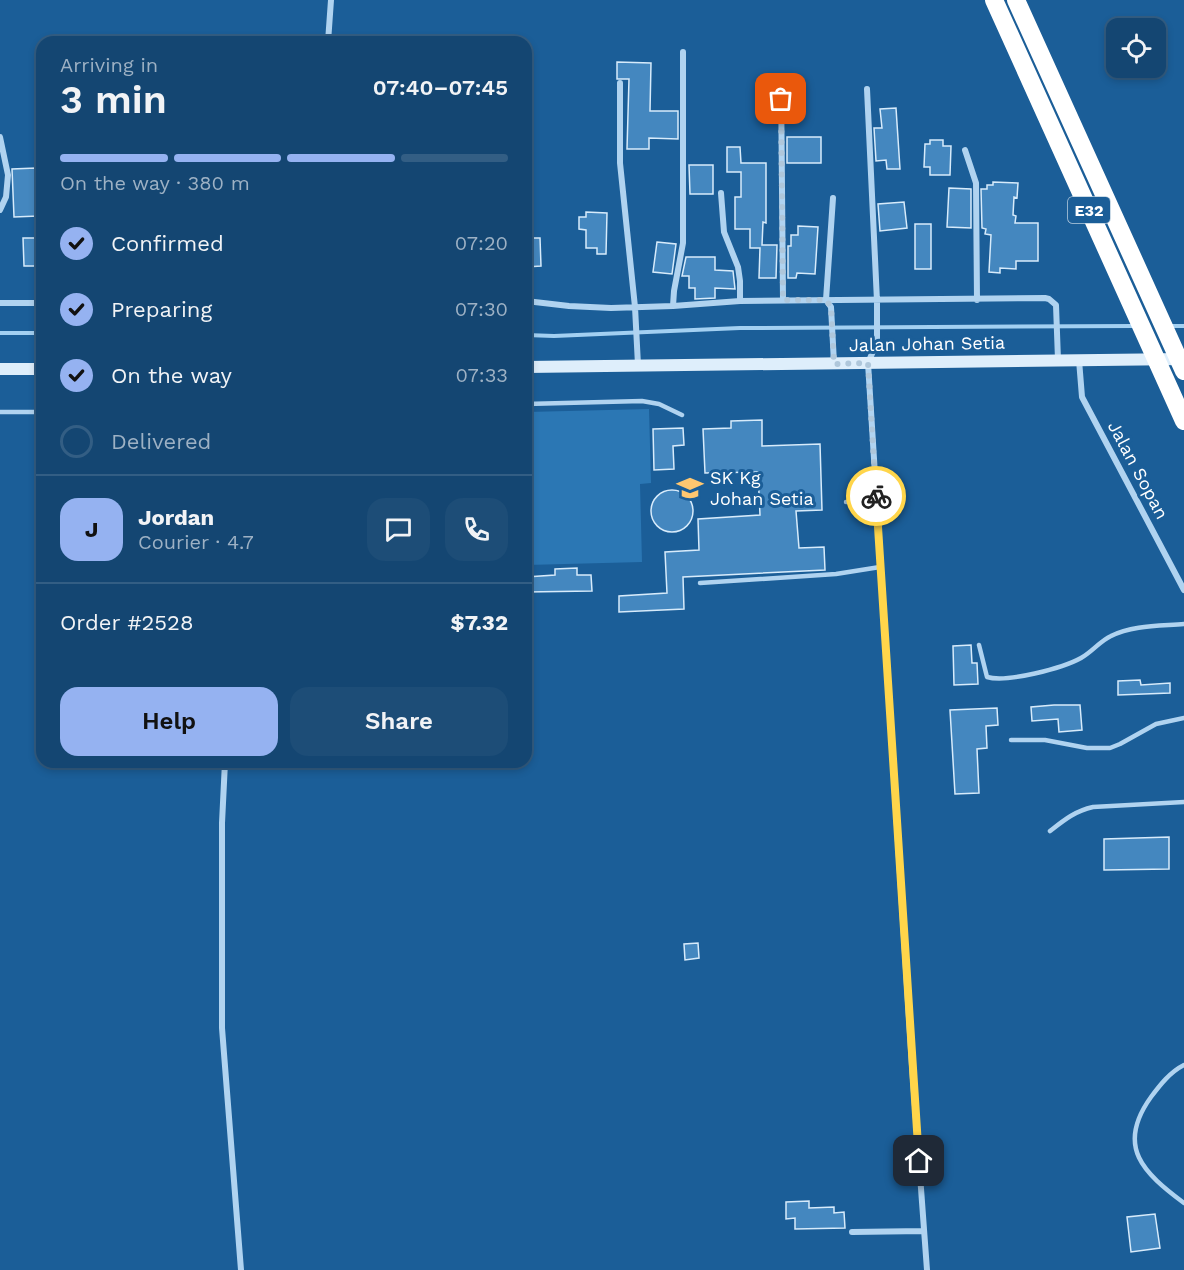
<!DOCTYPE html>
<html lang="en">
<head>
<meta charset="utf-8">
<style>
  body { margin:0; font-family:"Work Sans",sans-serif; background:#1d4d77; color:#f1f3f6; height:100vh; display:flex; flex-direction:column; font-size:22px; white-space:nowrap }
  * { box-sizing:border-box; margin:0 }
  p { font-size:20px; color:#9db1c4 }
  .icon { flex:none; width:33px; height:33px; fill:none; stroke:currentColor; stroke-width:2; stroke-linecap:round; stroke-linejoin:round }
  .map { position:relative; flex:1; overflow:hidden }
  .panel { position:absolute; left:36px; top:36px; width:496px; height:732px; display:flex; flex-direction:column; background:#144672; border-radius:18px; box-shadow:0 3px 9px #0003,0 0 0 2px #335e84 }
  .panel>* { flex:none }
  .controls { position:absolute; left:1106px; top:18px; display:grid; gap:12px }
  .controls a { display:grid; place-items:center; width:60px; height:60px; border-radius:12px; background:#144672; box-shadow:0 3px 9px #0003,0 0 0 2px #335e84; font-size:30px }
  .pin { position:absolute; display:grid; place-items:center; width:51px; height:51px; color:#fff; margin:-26px; border-radius:12px; box-shadow:0 3px 9px #0006 }
  .courier { position:absolute; display:grid; place-items:center; width:60px; height:60px; margin:-30px; border:4px solid #ffd54a; border-radius:50%; background:#fff; color:#222; box-shadow:0 2px 8px #0007 }
  .overview em { font-style:normal; font-weight:600 }
  .overview div { display:flex; flex-direction:column-reverse }
  .overview { display:flex; align-items:center; justify-content:space-between; height:102px; padding:0 24px }
  h1 { font-size:39px; font-weight:600; line-height:45px }
  .bar { display:grid; grid-template-columns:repeat(4,1fr); gap:9px 6px; align-content:center; height:72px; padding:0 24px }
  .bar i { height:8px; border-radius:4px; background:#335e84 }
  .bar .current { background:#95b2f1 }
  .bar p { grid-column:span 4 }
  .line { display:flex; align-items:center; gap:15px; padding:0 24px; border-top:2px solid #335e84 }
  .line div { flex:1 }
  .round { display:grid; place-items:center; flex:none; width:63px; height:63px; border-radius:18px; background:#1d4d77 }
  ol { padding:0 24px; list-style:none }
  li { display:flex; align-items:center; gap:18px; height:66px }
  li p { margin-inline-start:auto }
  li .icon { padding:6px; border-radius:50%; background:#95b2f1; color:#111; stroke-width:4 }
  li:last-child { color:#9db1c4 }
  li i { width:33px; height:33px; border:3px solid #335e84; border-radius:50% }
  .button { display:flex; gap:12px; margin-top:auto; padding:12px 24px }
  .button a { flex:1; height:69px; border-radius:18px; background:#95b2f1; color:#111; font-size:24px; font-weight:600; line-height:69px; text-align:center }
  .button a+a { background:#1d4d77; color:#f1f3f6 }
  .map>svg:first-child { display:block }
</style>
</head>
<body>
<div class="map">
<svg width="1184" height="1270" viewBox="0 0 1184 1270">
  <rect width="100%" height="100%" fill="#1b5e98"/>
  <path fill="#2b77b4" d="M 649,409 L 651,483 L 640,484 L 642,562 L 527,565 L 527,412 Z"/>
  <g fill="none" stroke-linecap="round" stroke-linejoin="round">
    <path stroke="#a3d0f2" stroke-width="4" d="M 1170,326 L 1184,326
      M 0,333 L 42,333
      M 526,335 L 554,336 L 740,328 L 1135,326"/>
  </g>
  <path fill="#4487bf" stroke="#d7ebfb" stroke-width="1.5" d="M 617,62 L 651,63 L 650,111 L 678,111 L 678,139 L 649,138 L 649,149 L 627,149 L 629,79 L 617,79 Z
    M 896,108 L 900,169 L 887,169 L 886,160 L 876,161 L 874,128 L 882,128 L 880,109 Z
    M 787,137 L 821,137 L 821,163 L 787,163 Z
    M 930,140 L 943,140 L 943,146 L 951,146 L 950,175 L 930,175 L 930,167 L 924,167 L 925,144 L 930,144 Z
    M 727,147 L 740,147 L 741,163 L 766,163 L 766,223 L 763,222 L 762,245 L 777,245 L 776,278 L 759,278 L 760,248 L 750,248 L 750,229 L 735,229 L 735,197 L 741,197 L 741,172 L 727,172 Z
    M 689,165 L 713,165 L 713,194 L 690,194 Z
    M 36,168 L 38,216 L 14,217 L 12,169 Z
    M 993,182 L 1018,183 L 1017,198 L 1014,197 L 1013,215 L 1016,216 L 1015,223 L 1038,223 L 1038,261 L 1016,261 L 1016,269 L 1000,268 L 1000,273 L 989,272 L 991,235 L 985,234 L 986,229 L 982,228 L 981,189 L 987,189 L 987,185 L 993,185 Z
    M 949,188 L 971,189 L 971,228 L 947,227 Z
    M 904,202 L 907,228 L 880,231 L 878,204 Z
    M 586,212 L 607,213 L 606,254 L 597,254 L 597,248 L 586,248 L 586,230 L 579,229 L 579,217 L 586,217 Z
    M 915,224 L 931,224 L 931,269 L 915,269 Z
    M 798,226 L 818,227 L 815,274 L 797,273 L 796,278 L 788,278 L 788,246 L 791,246 L 791,235 L 798,235 Z
    M 23,238 L 42,238 L 42,266 L 24,266 Z
    M 526,238 L 540,238 L 541,266 L 526,267 Z
    M 657,242 L 676,244 L 672,274 L 653,272 Z
    M 686,257 L 715,257 L 715,270 L 733,271 L 735,289 L 715,288 L 715,298 L 695,299 L 695,288 L 689,288 L 689,276 L 682,276 Z
    M 762,420 L 762,446 L 820,444 L 822,510 L 796,511 L 799,548 L 824,547 L 825,570 L 683,577 L 684,609 L 619,612 L 619,596 L 667,593 L 665,552 L 699,550 L 698,519 L 760,515 L 758,472 L 705,473 L 703,429 L 731,428 L 731,421 Z
    M 683,428 L 684,445 L 673,446 L 674,469 L 654,470 L 653,429 Z
    M651 511a21 21 0 1 1 42 0a21 21 0 1 1-42 0Z
    M 577,568 L 577,575 L 591,575 L 592,591 L 526,592 L 526,577 L 555,575 L 555,569 Z
    M 971,645 L 972,663 L 977,663 L 978,684 L 954,685 L 953,646 Z
    M 1140,680 L 1141,685 L 1170,683 L 1170,693 L 1118,695 L 1118,681 Z
    M 1054,705 L 1080,705 L 1082,730 L 1059,732 L 1058,719 L 1032,721 L 1031,707 Z
    M 997,708 L 998,725 L 986,726 L 987,748 L 977,749 L 979,793 L 955,794 L 950,710 Z
    M 1169,837 L 1169,869 L 1104,870 L 1104,839 Z
    M 698,943 L 699,958 L 685,960 L 684,944 Z
    M 809,1201 L 809,1208 L 834,1207 L 834,1213 L 844,1212 L 845,1228 L 795,1229 L 795,1218 L 786,1219 L 786,1202 Z
    M 1155,1214 L 1160,1248 L 1131,1252 L 1127,1217 Z"/>
  <g fill="none" stroke-linecap="round" stroke-linejoin="round">
    <path stroke="#b0d3f0" stroke-width="4.5" d="M 526,404 L 642,401 L 659,404 L 682,415
      M 0,412 L 42,412
      M 846,502 L 876,501
      M 700,583 L 836,574 L 880,567
      M 979,645 L 987,677 C 1007,683 1063,668 1081,658 C 1092,652 1100,641 1111,636 C 1132,625 1161,626 1184,624
      M 1011,740 L 1045,740 L 1087,748 L 1110,748 L 1120,744 L 1156,724 L 1184,718
      M 1050,831 C 1064,820 1075,811 1093,807 L 1184,802
      M 1184,1065 C 1170,1072 1160,1085 1151,1097 C 1115,1147 1144,1173 1184,1203"/>
    <path stroke="#b0d3f0" stroke-width="6" d="M 328,42 L 331,0
      M 781,77 L 783,300
      M 620,83 L 620,163 L 635,307 L 638,365
      M 867,89 L 877,301 L 877,342 L 868,363 L 912,1066 L 927,1270
      M 0,137 L 8,175 L 6,197 L 0,210
      M 965,150 L 976,183 L 977,300
      M 721,193 L 724,232 L 738,267 L 740,281 L 740,301
      M 833,198 L 826,300 L 831,307 L 834,363
      M 526,301 L 569,306 L 611,308 L 673,306 L 740,301 L 1045,298 L 1049,299 L 1056,305 L 1058,360
      M 0,303 L 42,303
      M 673,306 L 674,291 L 683,243 L 683,52
      M 1079,360 L 1082,397 L 1184,590
      M 225,762 L 222,823 L 222,1028 L 241,1270
      M 852,1232 L 924,1231"/>
    <path stroke="#deeefb" stroke-width="12" d="M 526,367 L 1183,359
      M 0,369 L 42,369"/>
    <path stroke="#fff" stroke-width="18" d="M 994,0 L 1184,421
      M 1016,0 L 1184,371"/>
  </g>
  <g fill="none" stroke-linecap="round" stroke-linejoin="round">
    <path stroke="#afc7db" stroke-width="6" stroke-dasharray="0 10.8" d="M 781,99 L 783,300 L 826,300 L 831,307 L 834,364 L 868,363 L 876,496"/>
    <path stroke="#ffd54a" stroke-width="8" d="M 876,496 L 919,1161"/>
  </g>
  <defs>
    <g id="school-bare" transform="scale(2.07)"><path d="M0-5L7-2L0 1L-7-2ZM-4 1L0 2.5L4 1V4Q0 6-4 4Z" fill="#ffc770" stroke="#1b5e98" stroke-width="2.5" paint-order="stroke"/></g>
  </defs>
  <g fill-rule="evenodd">
    <use href="#school-bare" x="690" y="488"/>
  </g>
  <g text-anchor="middle" stroke-width="6" stroke-linejoin="round" paint-order="stroke">
    <rect fill="#1b5e98" stroke="#bbcfe0" stroke-width="1.5" x="1068" y="197" width="42" height="26" rx="4.5"/>
    <g font-size="16" font-weight="bold" fill="#fff">
      <text x="1089" y="216">E32</text>
    </g>
    <g font-size="18" fill="#fff" stroke="#1b5e98">
      <text transform="translate(927 344) rotate(-1)" y="6">Jalan Johan Setia</text>
      <text transform="translate(1138 470) rotate(62)" y="6">Jalan Sopan</text>
    </g>
    <g font-size="18" fill="#fff" stroke="#1b5e98" text-anchor="start">
      <text x="710" y="484">SK Kg<tspan x="710" dy="21">Johan Setia</tspan></text>
    </g>
  </g>
</svg>
<div class="controls">
<a><svg class="icon" aria-label="locate" viewBox="0 0 24 24"><circle cx="12" cy="12" r="6"/><path d="M12 2v4M12 18v4M2 12h4M18 12h4"/></svg></a>
</div>
<div class="pin" style="left:781px;top:99px;background:#ea580c"><svg class="icon" aria-label="bag" viewBox="0 0 24 24"><path d="M5 8h14l-1 12H6zM9 8a3 3 0 0 1 6 0"/></svg></div>
<div class="pin" style="left:919px;top:1161px;background:#1f2937"><svg class="icon" aria-label="home" viewBox="0 0 24 24"><path d="M3 11l9-7 9 7M6 9v11h12V9"/></svg></div>
<div class="courier" style="left:876px;top:496px"><svg class="icon" aria-label="bike" viewBox="0 0 24 24"><circle cx="6" cy="16" r="4"/><circle cx="18" cy="16" r="4"/><path d="M6 16l4-8h5l3 8M10 8l3 8H6M13 5h3"/></svg></div>
<section class="panel">
<div class="overview"><div><h1>3 min</h1><p>Arriving in</p></div><em>07:40–07:45</em></div>
<div class="bar"><i class="current"></i><i class="current"></i><i class="current"></i><i></i><p>On the way · 380 m</p></div>
<ol>
<li><svg class="icon" aria-label="check" viewBox="0 0 24 24"><path d="M5 12l5 5 9-10"/></svg>Confirmed<p>07:20</p></li>
<li><svg class="icon" aria-label="check" viewBox="0 0 24 24"><path d="M5 12l5 5 9-10"/></svg>Preparing<p>07:30</p></li>
<li><svg class="icon" aria-label="check" viewBox="0 0 24 24"><path d="M5 12l5 5 9-10"/></svg>On the way<p>07:33</p></li>
<li><i></i>Delivered</li>
</ol>
<div class="line" style="height:108px"><b class="round" style="background:#95b2f1;color:#111">J</b><div><b>Jordan</b><p>Courier · 4.7</p></div><a class="round"><svg class="icon" aria-label="chat" viewBox="0 0 24 24"><path d="M4 5h16v11H9l-5 4z"/></svg></a><a class="round"><svg class="icon" aria-label="phone" viewBox="0 0 24 24"><path d="M5 4h4l2 5-3 2q2 4 5 5l2-3 5 2v4C11 20 4 13 5 4z"/></svg></a></div>
<div class="line" style="height:78px"><div>Order #2528</div><b>$7.32</b></div>
<div class="button"><a>Help</a><a>Share</a></div>
</section>
</div>
</body>
</html>
